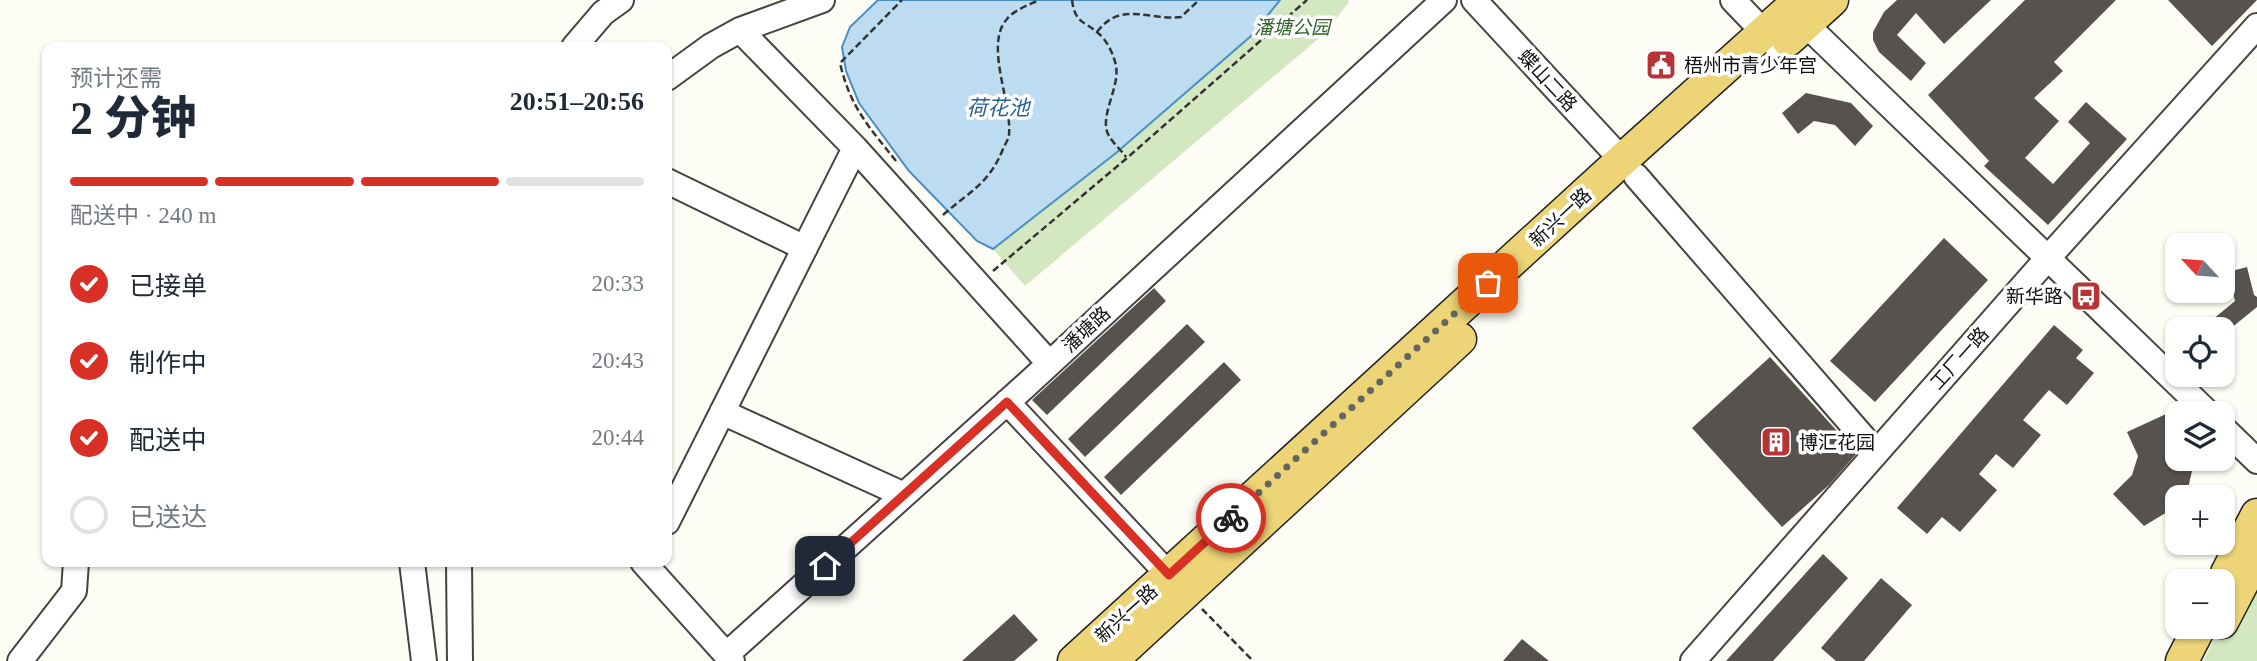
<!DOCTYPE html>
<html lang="zh">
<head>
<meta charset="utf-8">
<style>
  body { margin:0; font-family:"Times New Roman","Noto Sans SC",serif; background:#f6f6f7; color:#1f2937; height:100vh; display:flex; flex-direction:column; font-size:26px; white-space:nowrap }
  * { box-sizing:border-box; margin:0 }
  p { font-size:23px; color:#747a83 }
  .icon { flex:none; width:38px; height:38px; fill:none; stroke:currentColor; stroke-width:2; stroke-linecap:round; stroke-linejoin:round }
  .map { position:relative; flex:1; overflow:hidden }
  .sheet { position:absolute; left:42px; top:42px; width:630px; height:525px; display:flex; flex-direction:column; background:#fff; border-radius:14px; box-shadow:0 2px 5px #0004 }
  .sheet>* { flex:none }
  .needle { width:46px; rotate:296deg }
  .tools { position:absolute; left:2165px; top:233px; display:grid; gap:14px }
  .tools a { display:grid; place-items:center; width:70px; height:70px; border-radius:14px; background:#fff; box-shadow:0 2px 5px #0004; font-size:35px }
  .pin { position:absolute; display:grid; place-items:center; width:60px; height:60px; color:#fff; margin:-30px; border-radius:14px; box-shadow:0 4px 10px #0006 }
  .courier { position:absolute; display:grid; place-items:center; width:70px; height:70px; margin:-35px; border:5px solid #d93025; border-radius:50%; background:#fff; color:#222; box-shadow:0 2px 9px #0007 }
  .summary em { font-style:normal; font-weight:800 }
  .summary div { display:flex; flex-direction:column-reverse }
  .summary { display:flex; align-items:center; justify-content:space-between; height:119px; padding:0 28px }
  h1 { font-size:46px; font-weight:800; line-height:52px }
  .bar { display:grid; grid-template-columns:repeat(4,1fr); gap:10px 7px; align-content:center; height:84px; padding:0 28px }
  .bar i { height:9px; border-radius:5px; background:#e0e1e3 }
  .bar .current { background:#d93025 }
  .bar p { grid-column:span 4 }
  ol { padding:0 28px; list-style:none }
  li { display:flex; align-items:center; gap:21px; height:77px }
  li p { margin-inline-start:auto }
  li .icon { padding:7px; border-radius:50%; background:#d93025; color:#fff; stroke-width:4 }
  li:last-child { color:#747a83 }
  li i { width:38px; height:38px; border:4px solid #e0e1e3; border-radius:50% }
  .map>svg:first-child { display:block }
</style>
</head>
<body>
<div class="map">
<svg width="2257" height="661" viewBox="0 0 2257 661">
  <rect width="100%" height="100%" fill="#fefdf5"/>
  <path fill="#d3e7c1" d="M 1280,0 L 1348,0 L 1349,2 L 1324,34 L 1025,286 L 993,249 L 1116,153 L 1251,36 Z
    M 2257,555 L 2257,661 L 2203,661 Z"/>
  <path fill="#bedcf1" stroke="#4b8ec2" stroke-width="2" d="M 878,0 L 1280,0 L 1251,36 L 1116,153 L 993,249 L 977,241 L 909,171 L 859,103 L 846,71 L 842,47 L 850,27 Z"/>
  <path fill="#58524e" d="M 1897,0 L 1991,0 L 1944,44 L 1916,13 L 1897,35 L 1926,63 L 1911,81 L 1879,52 L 1873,40 L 1873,32 L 1884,12 Z
    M 2025,0 L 2116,0 L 2054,62 L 2063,71 L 2034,98 L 2059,121 L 2025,158 L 2053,184 L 2090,143 L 2068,122 L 2086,102 L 2127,139 L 2048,225 L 1984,166 L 1989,161 L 1928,95 Z
    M 2168,0 L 2257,0 L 2212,46 Z
    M 1806,93 L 1851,103 L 1873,126 L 1855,146 L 1835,125 L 1814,121 L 1798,134 L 1782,113 Z
    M 1944,238 L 1988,280 L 1875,402 L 1830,361 Z
    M 2247,267 L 2254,295 L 2257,297 L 2257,307 L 2230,329 L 2201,329 L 2235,301 L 2228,272 Z
    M 1154,288 L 1166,301 L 1047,415 L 1032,400 Z
    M 1187,324 L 1205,342 L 1085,457 L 1068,439 Z
    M 2054,325 L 2083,350 L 2076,358 L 2094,373 L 2067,405 L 2049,390 L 2023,420 L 2041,435 L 2013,468 L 1996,454 L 1979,474 L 1997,490 L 1960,532 L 1942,517 L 1927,534 L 1897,508 Z
    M 1770,357 L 1857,453 L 1829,485 L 1782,527 L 1692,428 Z
    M 1224,362 L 1241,380 L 1121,495 L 1104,477 Z
    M 2177,409 L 2177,458 L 2195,458 L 2186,497 L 2177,497 L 2177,506 L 2144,526 L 2113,494 L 2132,475 L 2138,456 L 2127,432 Z
    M 1823,554 L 1848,578 L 1773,661 L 1726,661 Z
    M 1881,578 L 1912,605 L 1864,661 L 1836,661 L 1821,648 Z
    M 1014,614 L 1038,640 L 1014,661 L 962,661 Z
    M 1522,639 L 1549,661 L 1503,661 Z"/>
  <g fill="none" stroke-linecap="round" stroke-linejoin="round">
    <g stroke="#444" stroke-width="28">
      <path id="minor" d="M 1474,0 L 1622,160
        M 1733,0 L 1776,45
        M 1793,12 L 2208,413
        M 740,30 L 855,148 L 1049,363
        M 574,47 L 603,13 L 621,0
        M 667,78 L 711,46 L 740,30 L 822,0
        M 1636,176 L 1876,452
        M 667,181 L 805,248
        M 1007,402 L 1169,575
        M 722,412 L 904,495
        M 2222,427 L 2257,461
        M 667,522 L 855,148
        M 412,562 L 424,661
        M 459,562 L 460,661
        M 643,562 L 732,661
        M 726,655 L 1023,388 L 1444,0
        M 20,661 L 74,591 L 76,562
        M 1693,661 L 2047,259 L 2257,26"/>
    </g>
    <g stroke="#222" stroke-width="35">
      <path id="major" d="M 1788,40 L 1832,0
        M 2227,573 L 2257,515
        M 2222,622 L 2257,555
        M 1074,661 L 1622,160 L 1800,0
        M 1111,661 L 1460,339
        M 2182,661 L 2200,626"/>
    </g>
    <path stroke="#333" stroke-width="2.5" stroke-dasharray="7 3.5" stroke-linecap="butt" d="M 1072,0 C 1075,23 1083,20 1098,33 C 1107,40 1114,55 1116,66 C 1120,88 1098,118 1109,136 C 1113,143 1121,150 1126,157
      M 1097,32 C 1121,0 1149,21 1181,17 L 1199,0
      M 896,161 C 869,127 850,107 840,63 L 902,0
      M 943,215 C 970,191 989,184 1003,149 C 1005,144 1009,139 1009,134 C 1012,102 984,44 1007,19 C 1014,10 1029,5 1039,0
      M 993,271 L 1127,158 L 1307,0
      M 1202,609 L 1253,661"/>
    <use href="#minor" stroke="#fff" stroke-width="24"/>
    <use href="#major" stroke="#ecd477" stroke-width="32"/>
  </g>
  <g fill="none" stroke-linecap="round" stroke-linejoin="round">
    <path stroke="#646461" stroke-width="7" stroke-dasharray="0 12.6" d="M 1231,518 L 1488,283"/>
    <path stroke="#d93025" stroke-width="9" d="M 825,566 L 1007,402 L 1169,575 L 1231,518"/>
  </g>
  <defs>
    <g id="civic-square" transform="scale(1.575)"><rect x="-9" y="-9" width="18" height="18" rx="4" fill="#b53435" stroke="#fff"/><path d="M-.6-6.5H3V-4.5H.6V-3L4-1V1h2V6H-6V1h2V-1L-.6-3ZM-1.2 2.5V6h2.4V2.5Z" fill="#fff"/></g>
    <g id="bus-square" transform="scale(1.575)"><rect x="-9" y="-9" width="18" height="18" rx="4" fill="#b53435" stroke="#fff"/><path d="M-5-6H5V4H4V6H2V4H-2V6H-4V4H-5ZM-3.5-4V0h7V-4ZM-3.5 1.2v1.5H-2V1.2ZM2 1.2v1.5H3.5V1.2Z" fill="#fff"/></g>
    <g id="building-square" transform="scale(1.575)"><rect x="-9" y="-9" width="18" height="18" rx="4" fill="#b53435" stroke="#fff"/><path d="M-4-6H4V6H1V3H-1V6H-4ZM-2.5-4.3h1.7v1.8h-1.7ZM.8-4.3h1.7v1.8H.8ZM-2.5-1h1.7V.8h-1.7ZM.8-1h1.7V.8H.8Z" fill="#fff"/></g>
  </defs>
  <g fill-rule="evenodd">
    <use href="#civic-square" x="1661" y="65"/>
    <use href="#bus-square" x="2086" y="296"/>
    <use href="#building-square" x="1776" y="442"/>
  </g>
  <g text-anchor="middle" stroke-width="7" stroke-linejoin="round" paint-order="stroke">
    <g font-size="19" font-style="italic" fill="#306326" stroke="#fff">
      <text x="1292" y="34">潘塘公园</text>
    </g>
    <g font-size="19" fill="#111" stroke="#fff" text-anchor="start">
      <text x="1684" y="72">梧州市青少年宫</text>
      <text x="2063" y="303" text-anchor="end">新华路</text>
      <text x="1799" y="449">博汇花园</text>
    </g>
    <g font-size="19" fill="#111" stroke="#fff">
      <text transform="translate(1548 80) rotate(47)" y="7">蝶山二路</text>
      <text transform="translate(1560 217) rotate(-43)" y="7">新兴一路</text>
      <text transform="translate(1086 329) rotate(-43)" y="7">潘塘路</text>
      <text transform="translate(1959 358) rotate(-48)" y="7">工厂一路</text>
      <text transform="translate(1126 613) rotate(-42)" y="7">新兴一路</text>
    </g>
    <g font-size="21" font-style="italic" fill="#246198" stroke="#fff">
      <text x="998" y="115">荷花池</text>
    </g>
  </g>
</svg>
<div class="tools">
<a><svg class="needle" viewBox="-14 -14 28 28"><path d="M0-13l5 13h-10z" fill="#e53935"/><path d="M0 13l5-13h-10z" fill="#747a83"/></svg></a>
<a><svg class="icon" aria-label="locate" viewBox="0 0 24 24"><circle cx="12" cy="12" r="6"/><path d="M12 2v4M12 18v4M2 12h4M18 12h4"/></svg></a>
<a><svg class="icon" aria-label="layers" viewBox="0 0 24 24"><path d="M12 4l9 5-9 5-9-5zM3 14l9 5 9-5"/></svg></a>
<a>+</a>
<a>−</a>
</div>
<div class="pin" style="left:1488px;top:283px;background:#ea580c"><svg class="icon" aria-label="bag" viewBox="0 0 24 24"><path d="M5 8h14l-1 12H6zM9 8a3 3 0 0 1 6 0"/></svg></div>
<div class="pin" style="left:825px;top:566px;background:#1f2937"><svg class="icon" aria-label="home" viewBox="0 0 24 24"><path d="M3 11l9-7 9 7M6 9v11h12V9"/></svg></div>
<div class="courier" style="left:1231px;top:518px"><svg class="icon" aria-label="bike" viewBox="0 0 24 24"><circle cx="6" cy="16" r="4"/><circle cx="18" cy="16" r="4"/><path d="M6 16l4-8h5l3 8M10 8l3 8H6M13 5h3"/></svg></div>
<section class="sheet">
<div class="summary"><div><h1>2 分钟</h1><p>预计还需</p></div><em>20:51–20:56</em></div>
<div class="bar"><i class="current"></i><i class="current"></i><i class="current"></i><i></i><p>配送中 · 240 m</p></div>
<ol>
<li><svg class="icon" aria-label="check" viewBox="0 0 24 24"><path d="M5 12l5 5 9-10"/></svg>已接单<p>20:33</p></li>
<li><svg class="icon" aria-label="check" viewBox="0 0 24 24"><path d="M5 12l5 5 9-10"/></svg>制作中<p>20:43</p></li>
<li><svg class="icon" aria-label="check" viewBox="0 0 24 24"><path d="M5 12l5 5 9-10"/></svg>配送中<p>20:44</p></li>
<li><i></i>已送达</li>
</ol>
</section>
</div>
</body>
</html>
